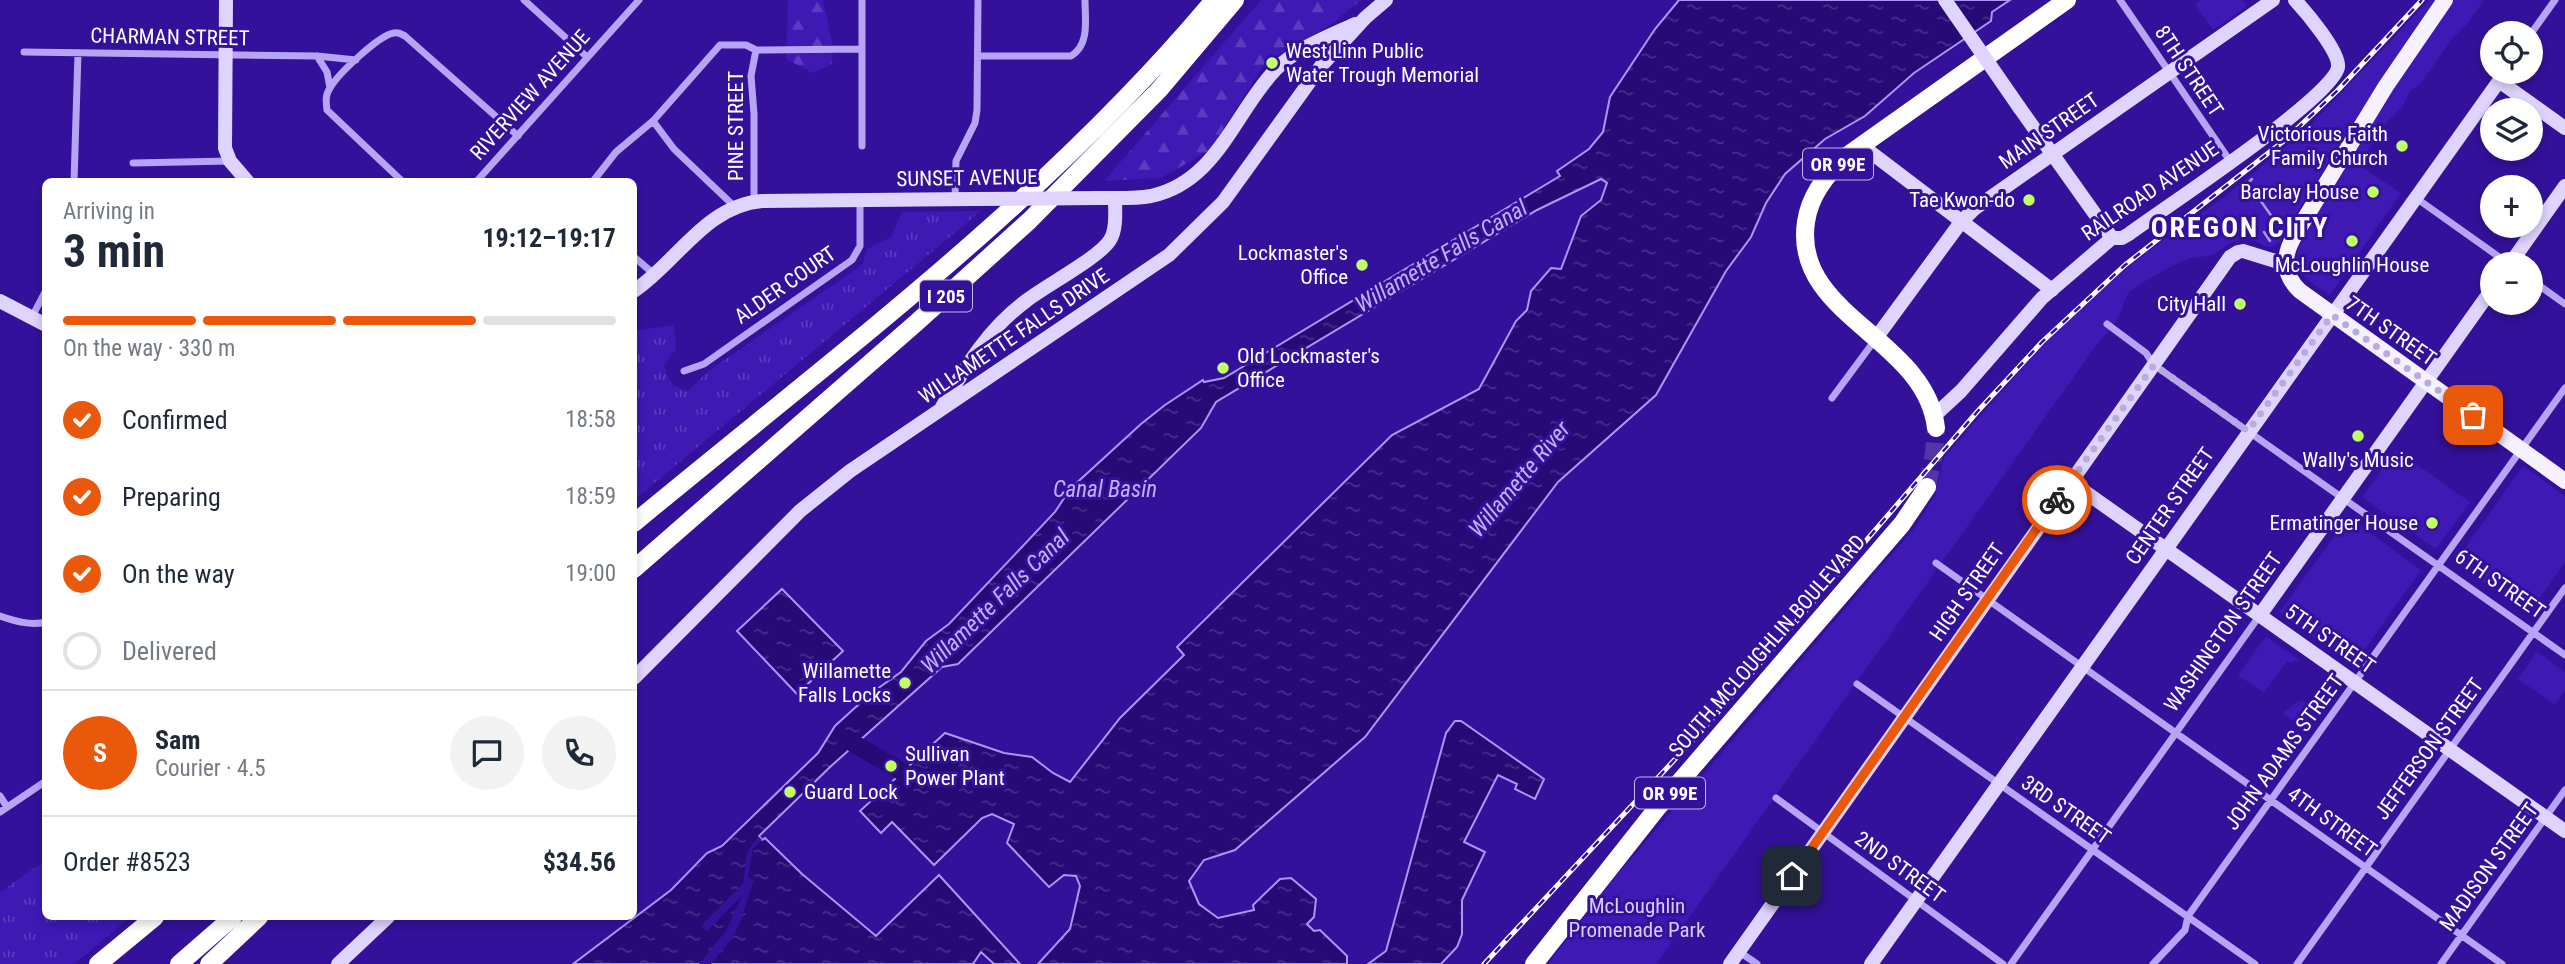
<!DOCTYPE html>
<html lang="en">
<head>
<meta charset="utf-8">
<style>
  body { margin:0; font-family:"Roboto Condensed",sans-serif; background:#f2f2f3; color:#1f2937; height:100vh; display:flex; flex-direction:column; font-size:26px; white-space:nowrap }
  * { box-sizing:border-box; margin:0 }
  p { font-size:23px; color:#747a83 }
  .icon { flex:none; width:38px; height:38px; fill:none; stroke:currentColor; stroke-width:2; stroke-linecap:round; stroke-linejoin:round }
  .map { position:relative; flex:1; overflow:hidden }
  .drawer { position:absolute; left:42px; top:178px; width:595px; height:742px; display:flex; flex-direction:column; background:#fff; border-radius:10px; box-shadow:0 4px 10px #0003 }
  .drawer>* { flex:none }
  .fabs { position:absolute; left:2480px; top:21px; display:grid; gap:14px }
  .fabs a { display:grid; place-items:center; width:63px; height:63px; border-radius:50%; background:#fff; box-shadow:0 4px 10px #0003; font-size:35px }
  .pin { position:absolute; display:grid; place-items:center; width:60px; height:60px; color:#fff; margin:-30px; border-radius:14px; box-shadow:0 4px 10px #0006 }
  .courier { position:absolute; display:grid; place-items:center; width:70px; height:70px; margin:-35px; border:5px solid #ea580c; border-radius:50%; background:#fff; color:#222; box-shadow:0 2px 9px #0007 }
  .headline em { font-style:normal; font-weight:700 }
  .headline div { display:flex; flex-direction:column-reverse }
  .headline { display:flex; align-items:center; justify-content:space-between; height:119px; padding:0 21px }
  h1 { font-size:46px; font-weight:700; line-height:52px }
  .bar { display:grid; grid-template-columns:repeat(4,1fr); gap:10px 7px; align-content:center; height:84px; padding:0 21px }
  .bar i { height:9px; border-radius:5px; background:#e0e1e3 }
  .bar .current { background:#ea580c }
  .bar p { grid-column:span 4 }
  .line { display:flex; align-items:center; gap:18px; padding:0 21px; border-top:2px solid #e0e1e3 }
  .line div { flex:1 }
  .round { display:grid; place-items:center; flex:none; width:74px; height:74px; border-radius:37px; background:#f2f2f3 }
  ol { padding:0 21px; list-style:none }
  li { display:flex; align-items:center; gap:21px; height:77px }
  li p { margin-inline-start:auto }
  li .icon { padding:7px; border-radius:50%; background:#ea580c; color:#fff; stroke-width:4 }
  li:last-child { color:#747a83 }
  li i { width:38px; height:38px; border:4px solid #e0e1e3; border-radius:50% }
  .map>svg:first-child { display:block }
</style>
</head>
<body>
<div class="map">
<svg width="2565" height="964" viewBox="0 0 2565 964">
  <defs>
    <pattern id="grass-tufts" width="24" height="20" patternUnits="userSpaceOnUse" patternTransform="scale(1.75)"><rect width="24" height="20" fill="#3e19b4"/><path d="M3 7l-1-3M5 7V3M7 7l1-3M15 17l-1-3M17 17v-4M19 17l1-3" fill="none" stroke="#5b3cbf"/></pattern>
    <pattern id="forest-firs" width="22" height="20" patternUnits="userSpaceOnUse" patternTransform="scale(1.75)"><rect width="22" height="20" fill="#3e19b4"/><path d="M5 1l3.5 6h-7zM16 11l3.5 6h-7z" fill="#5b3cbf"/></pattern>
    <pattern id="water-ripples" width="26" height="14" patternUnits="userSpaceOnUse" patternTransform="scale(1.75)"><rect width="26" height="14" fill="#260a76"/><path d="M2 4q2-2 4 0t4 0M15 11q2-2 4 0t4 0" fill="none" stroke="#472f8b"/></pattern>
  </defs>
  <rect width="100%" height="100%" fill="#34119a"/>
  <path fill="url(#grass-tufts)" d="M 981,211 L 634,500 L 634,331 L 674,325 L 676,349 L 664,365 C 668,381 672,387 688,391 L 707,372 L 862,265 L 867,249 L 891,237 L 902,212 Z
    M 45,861 L 46,917 L 130,917 L 74,964 L 0,964 L 0,892 Z"/>
  <path fill="url(#forest-firs)" d="M 788,0 L 823,0 L 833,46 L 832,64 L 813,73 L 786,59 Z
    M 1261,0 L 1361,0 L 1330,25 L 1265,63 L 1210,150 L 1161,178 L 1104,181 Z"/>
  <path fill="#3e19b4" d="M 2200,0 L 2243,0 L 2247,6 L 2213,30 L 2195,4 Z
    M 2429,0 L 2436,0 L 2380,81 L 2292,220 C 2268,271 2267,234 2238,240 C 2228,242 2224,248 2216,253 C 2209,258 2194,256 2185,260 C 2177,263 2133,287 2129,292 C 2125,297 2124,306 2121,312 C 2115,325 2104,336 2095,347 L 1656,964 L 1548,964 L 1617,875 L 1916,526 L 1935,495 L 1944,457 L 2040,348 L 2094,296 L 2143,255 L 2224,197 L 2307,129 Z
    M 2454,0 L 2484,0 L 2467,24 L 2452,39 L 2420,84 L 2410,91 L 2403,106 L 2382,127 L 2359,165 L 2401,193 L 2330,295 C 2308,281 2294,275 2298,246 L 2397,82 Z
    M 2396,450 L 2470,502 L 2436,549 L 2362,497 Z
    M 2523,466 L 2565,496 L 2565,563 L 2528,614 L 2455,562 Z
    M 2348,517 L 2421,570 L 2353,666 L 2279,613 Z
    M 2266,636 L 2299,660 L 2290,663 L 2287,661 L 2264,693 L 2238,675 Z
    M 2537,651 L 2565,672 L 2565,691 L 2555,705 L 2518,679 Z
    M 2303,701 L 2320,709 L 2306,726 L 2301,727 L 2283,713 L 2295,703 Z"/>
  <path fill="url(#water-ripples)" stroke="#ac96f7" stroke-width="2" d="M 1679,0 L 2010,0 L 1992,12 L 1991,21 L 1914,73 L 1865,116 L 1825,139 L 1785,174 L 1766,203 L 1751,237 L 1726,271 L 1656,395 L 1558,482 L 1365,737 L 1235,850 L 1204,860 L 1189,881 L 1199,904 L 1218,918 L 1254,910 L 1253,905 L 1280,879 L 1291,878 L 1316,899 L 1314,917 L 1307,924 L 1314,931 L 1320,930 L 1347,956 L 1347,964 L 1038,964 L 1070,929 L 1080,886 L 1076,876 L 1064,875 L 1049,887 L 1007,843 L 1014,824 L 992,814 L 982,818 L 934,865 L 892,822 L 881,833 L 860,811 L 945,733 L 1004,753 L 1032,757 L 1053,773 L 1070,782 L 1120,718 L 1184,655 L 1177,647 L 1392,435 L 1479,389 L 1516,321 L 1527,310 L 1531,291 L 1551,268 L 1561,269 L 1581,216 L 1601,200 L 1607,183 L 1601,179 L 1537,210 L 1216,402 L 1201,428 L 958,664 L 942,667 L 830,767 L 759,836 L 762,840 L 765,838 L 802,874 L 876,936 L 939,875 L 1020,964 L 994,964 L 981,952 L 973,964 L 573,964 L 671,890 L 707,853 L 722,846 L 818,753 L 835,726 L 870,694 L 901,672 L 926,641 L 949,624 L 1055,512 L 1070,489 L 1141,424 L 1165,405 L 1203,380 L 1204,382 L 1224,378 L 1560,176 L 1557,171 L 1589,149 L 1603,132 L 1610,97 L 1655,29 Z
    M 782,589 L 843,651 L 797,694 L 737,631 Z
    M 1455,721 L 1461,721 L 1544,779 L 1535,799 L 1515,789 L 1517,784 L 1498,775 L 1464,842 L 1485,852 L 1462,900 L 1462,934 L 1457,947 L 1441,964 L 1368,964 L 1386,951 L 1446,733 Z"/>
  <path fill="#34119a" d="M 758,836 L 762,840 L 753,849 L 748,877 L 755,882 L 752,885 L 740,923 L 731,940 L 711,964 L 699,964 L 725,932 L 742,896 L 707,931 L 701,926 L 743,884 L 747,853 Z"/>
  <g fill="none" stroke-linecap="round" stroke-linejoin="round">
    <path stroke="#ac96f7" stroke-width="2.5" d="M 2252,179 L 2248,183 L 2275,221 L 2269,225
      M 2264,232 L 2270,241"/>
    <path stroke="#260a76" stroke-width="18" d="M 846,739 L 906,774 L 923,777"/>
    <path stroke="#5235a9" stroke-width="18" stroke-dasharray="18 9" stroke-linecap="butt" d="M 1927,487 L 1934,453 L 1936,428"/>
    <path stroke="#b7a4f4" stroke-width="7" d="M 524,0 L 587,57
      M 2120,0 L 2230,161
      M 2530,35 L 2555,0
      M 24,52 L 317,56 L 356,60
      M 317,56 L 327,72 L 330,88
      M 978,56 L 1071,56 C 1090,45 1085,19 1085,0
      M 2499,81 L 2505,72
      M 653,121 L 674,149 L 735,207
      M 862,146 L 862,0
      M 133,163 L 230,161
      M 594,180 L 616,152 L 653,121 L 720,45 L 746,45 L 756,50 L 862,49
      M 74,182 L 78,53
      M 403,182 L 327,110 C 326,102 325,95 330,88 C 338,74 379,35 394,33 C 399,32 401,34 405,36 L 518,136
      M 476,182 L 639,0
      M 955,198 L 956,161 L 975,123 L 977,110 L 978,0
      M 2416,198 L 2509,264
      M 754,202 L 754,114 L 751,76 L 756,50
      M 634,257 L 654,274
      M 2530,279 L 2565,304
      M 32,317 L 46,290
      M 2107,324 L 2146,353 L 2154,365 L 2565,655
      M 684,371 L 704,364 L 852,260 L 860,246 L 860,200
      M 1832,398 L 1875,340
      M 1936,563 L 2502,964
      M 0,616 C 15,621 30,626 46,622
      M 1857,684 L 2255,964
      M 0,796 L 7,807
      M 1776,798 L 2003,964
      M 0,812 L 46,781
      M 1738,951 L 1757,964
      M 2011,964 L 2260,615
      M 2153,964 L 2185,930 L 2188,916 L 2565,388
      M 2297,964 L 2565,588
      M 2441,964 L 2565,790"/>
    <path stroke="#dfd4fd" stroke-width="14" d="M 226,0 L 225,148 L 230,161 L 248,182
      M 2019,107 L 2112,238
      M 1861,145 L 2052,290
      M 1098,198 C 1115,198 1134,199 1151,196 C 1217,182 1234,113 1276,69 C 1297,48 1329,36 1355,24
      M 2510,264 L 2565,186
      M 634,291 C 678,261 705,206 762,201 L 974,199
      M 0,301 L 46,325
      M 1876,338 L 1961,222 L 1974,209 L 2273,0
      M 942,407 C 965,367 989,328 1026,301 C 1045,286 1100,257 1110,240 C 1117,229 1115,211 1115,198
      M 1934,416 L 1961,391 L 2042,298 L 2112,238 L 2122,238 L 2129,234 C 2161,210 2335,96 2338,67 C 2340,52 2306,12 2295,0
      M 2071,482 L 2565,831
      M 2260,615 L 2492,289
      M 634,678 L 800,511 L 850,471 L 1169,255 L 1223,202 L 1321,66 L 1365,18 L 1386,0
      M 338,964 L 388,917
      M 1730,964 L 2230,257 L 2238,252 L 2243,251 L 2285,264
      M 1871,964 L 2499,81 L 2565,128"/>
    <path stroke="#f5f1ff" stroke-width="16" d="M 2445,0 L 2386,86 L 2296,233 C 2283,254 2281,273 2300,291 L 2565,481"/>
    <path stroke="#fff" stroke-width="18" d="M 1936,428 C 1926,338 1792,316 1806,222 C 1810,194 1827,173 1848,155 L 2067,0
      M 634,523 C 834,357 1046,201 1214,0
      M 634,569 L 916,323 L 1029,221 L 1159,90 L 1235,0
      M 98,964 L 155,917
      M 179,964 L 233,917
      M 209,964 L 259,917
      M 1534,964 L 1658,807 L 1902,524 L 1927,487"/>
    <g stroke="#fff" stroke-width="5">
      <path id="rail" d="M 1484,964 L 1706,726 L 1977,412 L 2042,342 L 2125,265 L 2285,140 L 2338,90 L 2422,0"/>
    </g>
    <use href="#rail" stroke="#34119a" stroke-width="2.5" stroke-dasharray="8" stroke-linecap="butt"/>
    <path stroke="#dfd4fd" stroke-width="14" d="M 1945,0 L 2019,107
      M 974,199 L 1098,198"/>
  </g>
  <g fill="none" stroke-linecap="round" stroke-linejoin="round">
    <path stroke="#b8acdc" stroke-width="7" stroke-dasharray="0 12.6" d="M 2057,500 L 2154,365 L 2248,431 L 2332,315 L 2473,415"/>
    <path stroke="#ea580c" stroke-width="9" d="M 1792,876 L 2057,500"/>
  </g>
  <g fill="#c2ff67" stroke="#34119a" stroke-width="2.5">
    <circle cx="1272" cy="63" r="7"/>
    <circle cx="2402" cy="146" r="7"/>
    <circle cx="2373" cy="192" r="7"/>
    <circle cx="2029" cy="200" r="7"/>
    <circle cx="2352" cy="241" r="7"/>
    <circle cx="1362" cy="265" r="7"/>
    <circle cx="2240" cy="304" r="7"/>
    <circle cx="1223" cy="368" r="7"/>
    <circle cx="2358" cy="436" r="7"/>
    <circle cx="2432" cy="523" r="7"/>
    <circle cx="905" cy="683" r="7"/>
    <circle cx="891" cy="766" r="7"/>
    <circle cx="790" cy="792" r="7"/>
  </g>
  <g text-anchor="middle" stroke-width="6" stroke-linejoin="round" paint-order="stroke">
    <g fill="#34119a" stroke="#c2b8e1" stroke-width="2">
      <rect x="1803" y="148.5" width="70" height="31" rx="5"/>
      <rect x="920" y="280.5" width="52" height="31" rx="5"/>
      <rect x="1635" y="777.5" width="70" height="31" rx="5"/>
    </g>
    <g font-size="19" font-weight="bold" fill="#fff">
      <text x="1838" y="171">OR 99E</text>
      <text x="946" y="303">I 205</text>
      <text x="1670" y="800">OR 99E</text>
    </g>
    <g font-size="21" fill="#fff" stroke="#34119a">
      <text transform="translate(170 37) rotate(1)" y="7">CHARMAN STREET</text>
      <text transform="translate(2189 71) rotate(56)" y="7">8TH STREET</text>
      <text transform="translate(530 95) rotate(-48)" y="7">RIVERVIEW AVENUE</text>
      <text transform="translate(736 126) rotate(-90)" y="7">PINE STREET</text>
      <text transform="translate(2049 131) rotate(-35)" y="7">MAIN STREET</text>
      <text transform="translate(967 178) rotate(-1)" y="7">SUNSET AVENUE</text>
      <text transform="translate(2150 191) rotate(-34)" y="7">RAILROAD AVENUE</text>
      <text transform="translate(785 285) rotate(-35)" y="7">ALDER COURT</text>
      <text transform="translate(2391 331) rotate(35)" y="7">7TH STREET</text>
      <text transform="translate(1014 336) rotate(-34)" y="7">WILLAMETTE FALLS DRIVE</text>
      <text transform="translate(2170 506) rotate(-55)" y="7">CENTER STREET</text>
      <text transform="translate(2500 584) rotate(35)" y="7">6TH STREET</text>
      <text transform="translate(1967 592) rotate(-55)" y="7">HIGH STREET</text>
      <text transform="translate(2223 632) rotate(-55)" y="7">WASHINGTON STREET</text>
      <text transform="translate(2330 639) rotate(35)" y="7">5TH STREET</text>
      <text transform="translate(1767 646) rotate(-49)" y="7">SOUTH MCLOUGHLIN BOULEVARD</text>
      <text transform="translate(2429 749) rotate(-54)" y="7">JEFFERSON STREET</text>
      <text transform="translate(2284 752) rotate(-54)" y="7">JOHN ADAMS STREET</text>
      <text transform="translate(2066 810) rotate(35)" y="7">3RD STREET</text>
      <text transform="translate(2332 822) rotate(36)" y="7">4TH STREET</text>
      <text transform="translate(1900 867) rotate(36)" y="7">2ND STREET</text>
      <text transform="translate(2489 867) rotate(-54)" y="7">MADISON STREET</text>
    </g>
    <g font-size="21" fill="#fff" stroke="#34119a" text-anchor="end">
      <text x="1286" y="58" text-anchor="start">West Linn Public<tspan x="1286" dy="24">Water Trough Memorial</tspan></text>
      <text x="2388" y="141">Victorious Faith<tspan x="2388" dy="24">Family Church</tspan></text>
      <text x="2359" y="199">Barclay House</text>
      <text x="2015" y="207">Tae Kwon-do</text>
      <text x="1348" y="260">Lockmaster's<tspan x="1348" dy="24">Office</tspan></text>
      <text x="2352" y="272" text-anchor="middle">McLoughlin House</text>
      <text x="2226" y="311">City Hall</text>
      <text x="1237" y="363" text-anchor="start">Old Lockmaster's<tspan x="1237" dy="24">Office</tspan></text>
      <text x="2358" y="467" text-anchor="middle">Wally's Music</text>
      <text x="2418" y="530">Ermatinger House</text>
      <text x="891" y="678">Willamette<tspan x="891" dy="24">Falls Locks</tspan></text>
      <text x="905" y="761" text-anchor="start">Sullivan<tspan x="905" dy="24">Power Plant</tspan></text>
      <text x="804" y="799" text-anchor="start">Guard Lock</text>
    </g>
    <g font-size="21" fill="#d8cdfe" stroke="#34119a">
      <text x="1637" y="913">McLoughlin<tspan x="1637" dy="24">Promenade Park</tspan></text>
    </g>
    <g font-size="23" font-style="italic" fill="#c2b1fa" stroke="#34119a">
      <text transform="translate(1441 256) rotate(-31)" y="8">Willamette Falls Canal</text>
      <text transform="translate(1519 479) rotate(-50)" y="8">Willamette River</text>
      <text x="1105" y="497">Canal Basin</text>
      <text transform="translate(995 601) rotate(-44)" y="8">Willamette Falls Canal</text>
    </g>
    <g font-size="28" font-weight="bold" letter-spacing="2" fill="#fff" stroke="#34119a">
      <text x="2240" y="237">OREGON CITY</text>
    </g>
  </g>
</svg>
<div class="fabs">
<a><svg class="icon" aria-label="locate" viewBox="0 0 24 24"><circle cx="12" cy="12" r="6"/><path d="M12 2v4M12 18v4M2 12h4M18 12h4"/></svg></a>
<a><svg class="icon" aria-label="layers" viewBox="0 0 24 24"><path d="M12 4l9 5-9 5-9-5zM3 14l9 5 9-5"/></svg></a>
<a>+</a>
<a>−</a>
</div>
<div class="pin" style="left:2473px;top:415px;background:#ea580c"><svg class="icon" aria-label="bag" viewBox="0 0 24 24"><path d="M5 8h14l-1 12H6zM9 8a3 3 0 0 1 6 0"/></svg></div>
<div class="pin" style="left:1792px;top:876px;background:#1f2937"><svg class="icon" aria-label="home" viewBox="0 0 24 24"><path d="M3 11l9-7 9 7M6 9v11h12V9"/></svg></div>
<div class="courier" style="left:2057px;top:500px"><svg class="icon" aria-label="bike" viewBox="0 0 24 24"><circle cx="6" cy="16" r="4"/><circle cx="18" cy="16" r="4"/><path d="M6 16l4-8h5l3 8M10 8l3 8H6M13 5h3"/></svg></div>
<section class="drawer">
<div class="headline"><div><h1>3 min</h1><p>Arriving in</p></div><em>19:12–19:17</em></div>
<div class="bar"><i class="current"></i><i class="current"></i><i class="current"></i><i></i><p>On the way · 330 m</p></div>
<ol>
<li><svg class="icon" aria-label="check" viewBox="0 0 24 24"><path d="M5 12l5 5 9-10"/></svg>Confirmed<p>18:58</p></li>
<li><svg class="icon" aria-label="check" viewBox="0 0 24 24"><path d="M5 12l5 5 9-10"/></svg>Preparing<p>18:59</p></li>
<li><svg class="icon" aria-label="check" viewBox="0 0 24 24"><path d="M5 12l5 5 9-10"/></svg>On the way<p>19:00</p></li>
<li><i></i>Delivered</li>
</ol>
<div class="line" style="height:126px"><b class="round" style="background:#ea580c;color:#fff">S</b><div><b>Sam</b><p>Courier · 4.5</p></div><a class="round"><svg class="icon" aria-label="chat" viewBox="0 0 24 24"><path d="M4 5h16v11H9l-5 4z"/></svg></a><a class="round"><svg class="icon" aria-label="phone" viewBox="0 0 24 24"><path d="M5 4h4l2 5-3 2q2 4 5 5l2-3 5 2v4C11 20 4 13 5 4z"/></svg></a></div>
<div class="line" style="height:91px"><div>Order #8523</div><b>$34.56</b></div>
</section>
</div>
</body>
</html>
